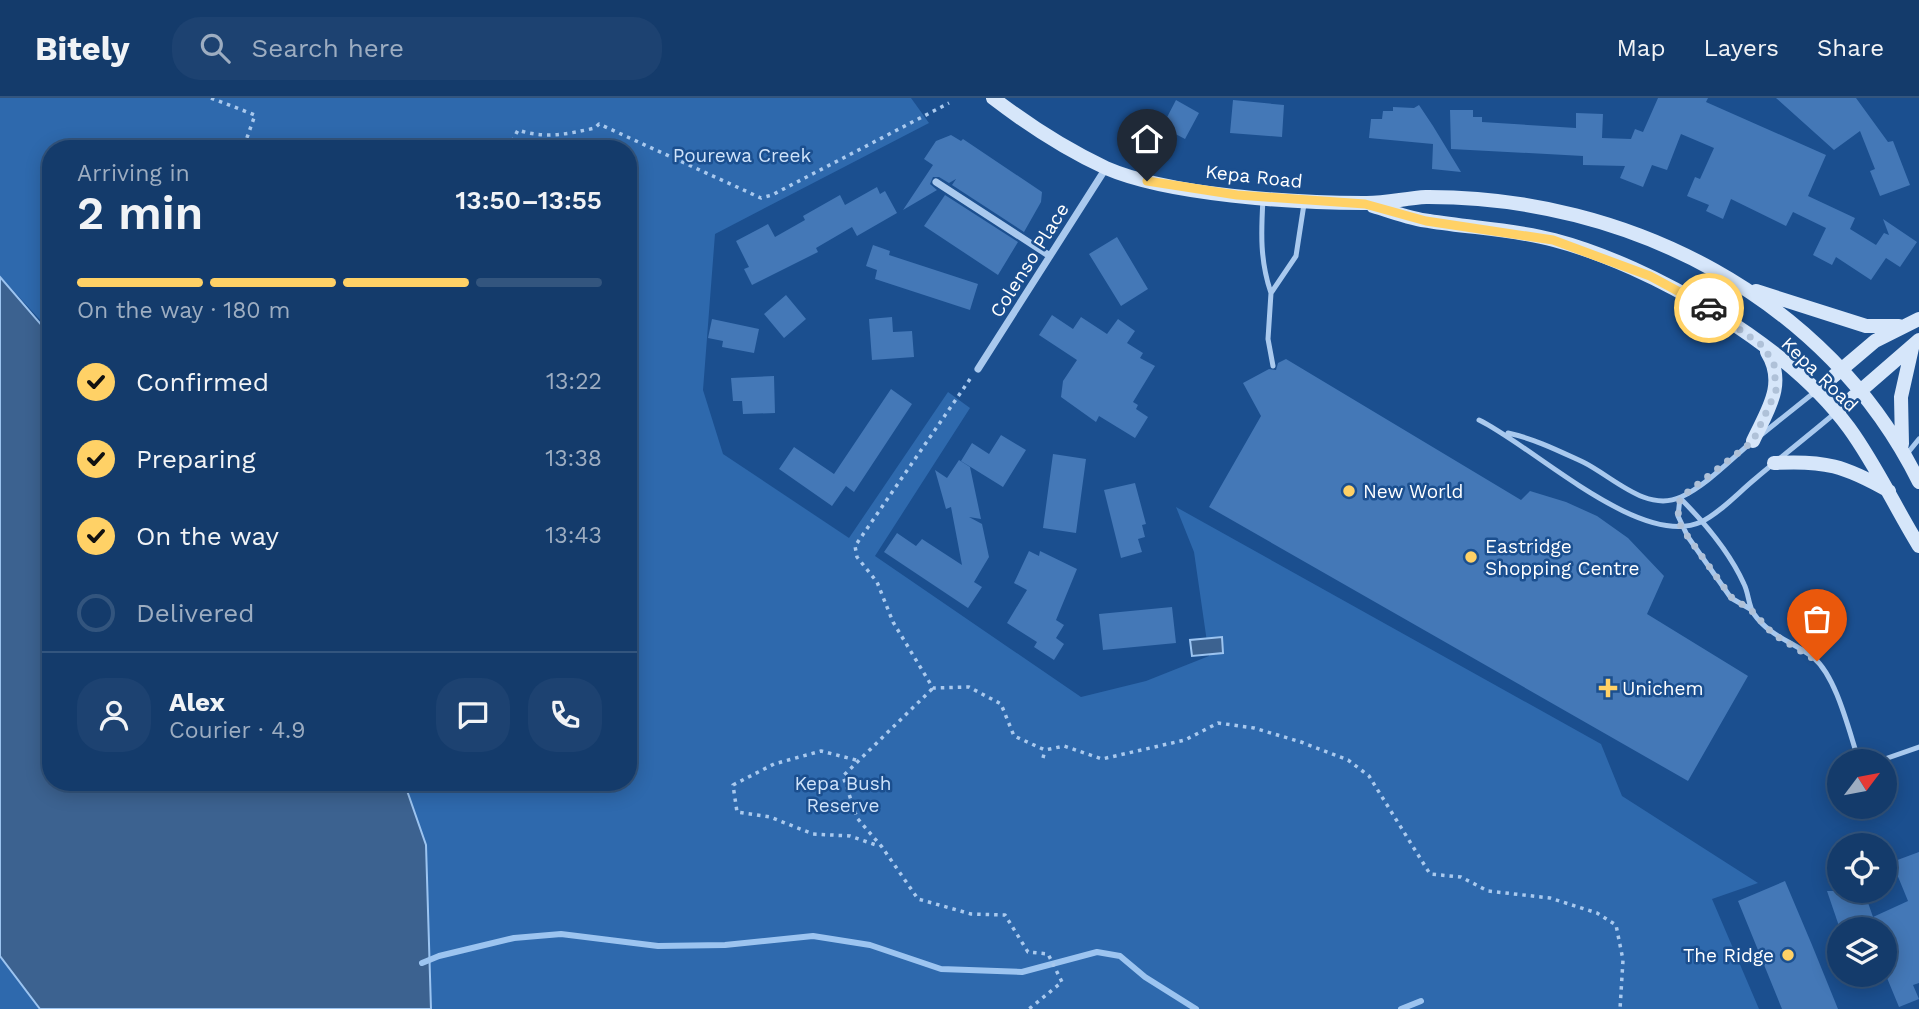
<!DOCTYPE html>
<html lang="en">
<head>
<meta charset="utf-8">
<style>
  body { margin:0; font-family:"Work Sans",sans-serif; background:#1d4271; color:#f1f3f6; height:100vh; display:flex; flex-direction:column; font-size:26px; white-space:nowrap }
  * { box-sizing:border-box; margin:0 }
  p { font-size:23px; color:#9dadc1 }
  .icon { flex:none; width:38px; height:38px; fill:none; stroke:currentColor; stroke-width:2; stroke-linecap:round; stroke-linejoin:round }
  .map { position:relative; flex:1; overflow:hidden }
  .side { position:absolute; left:42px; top:42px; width:595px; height:651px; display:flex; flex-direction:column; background:#143b6b; border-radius:28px; box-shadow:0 4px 18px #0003,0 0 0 2px #33557e }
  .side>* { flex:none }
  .needle { width:46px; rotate:58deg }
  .fabs { position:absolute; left:1827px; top:651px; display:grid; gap:14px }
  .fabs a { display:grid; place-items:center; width:70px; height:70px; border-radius:50%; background:#143b6b; box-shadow:0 4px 18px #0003,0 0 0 2px #33557e; font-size:35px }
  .pin { position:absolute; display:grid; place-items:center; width:60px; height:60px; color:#fff; margin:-72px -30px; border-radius:50% 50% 50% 0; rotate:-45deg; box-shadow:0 0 7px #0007 }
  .pin .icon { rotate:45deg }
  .courier { position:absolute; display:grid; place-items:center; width:70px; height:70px; margin:-35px; border:5px solid #ffd166; border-radius:50%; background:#fff; color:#222; box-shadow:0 2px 9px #0007 }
  .headline em { font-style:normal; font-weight:600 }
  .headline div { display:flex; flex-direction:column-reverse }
  .headline { display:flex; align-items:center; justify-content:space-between; height:119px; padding:0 35px }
  h1 { font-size:46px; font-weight:600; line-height:52px }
  .bar { display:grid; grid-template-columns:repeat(4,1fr); gap:10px 7px; align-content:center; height:84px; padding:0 35px }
  .bar i { height:9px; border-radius:5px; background:#33557e }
  .bar .on { background:#ffd166 }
  .bar p { grid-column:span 4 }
  .line { display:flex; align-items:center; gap:18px; padding:0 35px; border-top:2px solid #33557e }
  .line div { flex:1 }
  .round { display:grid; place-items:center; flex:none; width:74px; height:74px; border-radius:28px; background:#1d4271 }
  ol { padding:0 35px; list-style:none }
  li { display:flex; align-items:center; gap:21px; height:77px }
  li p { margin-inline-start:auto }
  li .icon { padding:7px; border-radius:50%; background:#ffd166; color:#111; stroke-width:4 }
  li:last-child { color:#9dadc1 }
  li i { width:38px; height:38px; border:4px solid #33557e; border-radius:50% }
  header { display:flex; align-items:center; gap:42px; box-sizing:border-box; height:98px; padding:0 35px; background:#143b6b; border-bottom:2px solid #33557e }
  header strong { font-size:33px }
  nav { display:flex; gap:38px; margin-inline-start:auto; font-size:24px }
  .search { width:490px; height:63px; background:#1d4271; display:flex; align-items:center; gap:18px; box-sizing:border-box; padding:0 24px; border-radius:28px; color:#9dadc1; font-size:26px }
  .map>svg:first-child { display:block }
</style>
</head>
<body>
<header>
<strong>Bitely</strong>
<div class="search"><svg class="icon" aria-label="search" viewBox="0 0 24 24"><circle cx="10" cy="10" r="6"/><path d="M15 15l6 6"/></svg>Search here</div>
<nav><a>Map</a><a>Layers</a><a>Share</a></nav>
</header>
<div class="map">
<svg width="1919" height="911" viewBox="0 0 1919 911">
  <rect width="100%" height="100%" fill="#1b4f8f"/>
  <path fill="#2e69ad" d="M 0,0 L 911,0 L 929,25 L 715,136 L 703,292 L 723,356 L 849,440 L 948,294 L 970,310 L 875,458 L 1081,599 L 1146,583 L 1209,558 L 1194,454 L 1176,409 L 1601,646 L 1622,698 L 1758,785 L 1712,801 L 1759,911 L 0,911 L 0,179 L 51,238 L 51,684 L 628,684 L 628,51 L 51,51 L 51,234 L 0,178 Z"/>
  <path fill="#3c6290" stroke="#9cc4f0" stroke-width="2" d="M 0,179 L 51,238 L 51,684 L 404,684 L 426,747 L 431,911 L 40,911 L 0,858 Z
    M 1222,539 L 1223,555 L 1192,558 L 1190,542 Z"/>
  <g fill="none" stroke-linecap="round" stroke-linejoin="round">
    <path stroke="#9cc4f0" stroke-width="6" d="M 422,865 L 439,858 L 514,840 L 561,836 L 658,848 L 725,847 L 813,838 L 870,847 L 941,871 L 1022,874 L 1097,854 L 1120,858 L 1145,879 L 1196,911
      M 1401,911 L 1421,903"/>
  </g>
  <path fill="#4478b7" d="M 1658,0 L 1708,0 L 1706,4 L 1826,57 L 1808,98 L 1855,120 L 1850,131 L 1876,147 L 1884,135 L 1889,137 L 1883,121 L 1917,144 L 1900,169 L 1886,160 L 1871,182 L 1836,159 L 1832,167 L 1813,157 L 1826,130 L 1793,114 L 1786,128 L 1731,101 L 1723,121 L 1706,113 L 1709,107 L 1687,98 L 1695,79 L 1700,81 L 1714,50 L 1681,36 L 1667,72 L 1652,67 L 1643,89 L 1620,80 L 1625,68 L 1583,67 L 1583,58 L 1451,51 L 1450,12 L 1473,12 L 1473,19 L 1482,19 L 1482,24 L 1576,30 L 1576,15 L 1603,16 L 1602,40 L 1631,41 L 1635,31 L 1643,34 Z
    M 1776,0 L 1856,0 L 1888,44 L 1893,43 L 1910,87 L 1880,98 L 1870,73 L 1875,71 L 1860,33 L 1834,52 Z
    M 1176,2 L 1199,15 L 1185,41 L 1162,29 Z
    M 1233,2 L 1284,7 L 1282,39 L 1230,35 Z
    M 1419,7 L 1433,28 L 1461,74 L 1432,71 L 1433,46 L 1369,40 L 1371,21 L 1382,21 L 1383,13 L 1393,13 L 1393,9 L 1414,10 Z
    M 951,37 L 961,43 L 963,41 L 1042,94 L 1041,104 L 1024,134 L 952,87 L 956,81 L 949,85 L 939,79 L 933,79 L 930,86 L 937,92 L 903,112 L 933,67 L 924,61 L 936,43 Z
    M 877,89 L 880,96 L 885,93 L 897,115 L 857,138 L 852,129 L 816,150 L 818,154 L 752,187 L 744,171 L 749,169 L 736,143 L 768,126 L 775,139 L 805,122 L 803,118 L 840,97 L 845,107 Z
    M 945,97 L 1018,144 L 998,177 L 924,128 Z
    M 1117,139 L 1148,191 L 1121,208 L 1089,156 Z
    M 873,147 L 890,153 L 889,157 L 978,186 L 970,212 L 875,181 L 877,172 L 866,168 Z
    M 786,197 L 806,221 L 784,240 L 764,216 Z
    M 1052,217 L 1073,231 L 1081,219 L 1107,236 L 1118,221 L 1135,233 L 1127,245 L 1143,255 L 1140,260 L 1155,268 L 1133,304 L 1138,307 L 1136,311 L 1148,319 L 1135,340 L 1099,318 L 1096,324 L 1061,299 L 1063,283 L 1077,262 L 1039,237 Z
    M 892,219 L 893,234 L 912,233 L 914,259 L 872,262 L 869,221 Z
    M 712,221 L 759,231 L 754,255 L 722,249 L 723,243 L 708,240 Z
    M 1286,261 L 1521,402 L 1530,393 L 1566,404 L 1597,418 L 1628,440 L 1664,478 L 1647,516 L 1748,578 L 1688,683 L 1209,409 L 1261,318 L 1243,285 L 1269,271 L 1276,272 L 1278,265 Z
    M 774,278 L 775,315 L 743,316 L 742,303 L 733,303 L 731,280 Z
    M 891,291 L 912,306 L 854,394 L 846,388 L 832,408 L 779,371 L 794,349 L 834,376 Z
    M 1001,337 L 1026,352 L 1003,389 L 961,363 L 972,345 L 989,356 Z
    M 1053,356 L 1086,361 L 1076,435 L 1043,430 Z
    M 959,362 L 970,369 L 981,421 L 969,419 L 982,426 L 989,459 L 974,484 L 982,489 L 968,510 L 884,454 L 897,435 L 916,448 L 922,441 L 962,467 L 951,409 L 946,411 L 935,372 L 947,380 Z
    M 1135,385 L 1146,426 L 1142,427 L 1145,439 L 1138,441 L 1142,454 L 1121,460 L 1104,392 Z
    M 1029,453 L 1039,458 L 1040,453 L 1077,471 L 1056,522 L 1064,527 L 1056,540 L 1064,546 L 1054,562 L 1034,549 L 1037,544 L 1007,525 L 1027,492 L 1014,485 Z
    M 1172,509 L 1176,545 L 1103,552 L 1099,516 Z
    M 1919,754 L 1919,885 L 1913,887 L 1919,901 L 1899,909 L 1885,875 L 1885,831 L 1840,831 L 1827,793 L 1864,793 L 1873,819 L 1908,803 L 1892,764 Z
    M 1785,783 L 1812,847 L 1838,911 L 1782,911 L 1738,803 Z"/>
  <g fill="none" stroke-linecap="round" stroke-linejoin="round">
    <path stroke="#a9c9ee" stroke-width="3.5" stroke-dasharray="3.5 5" stroke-linecap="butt" d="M 211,0 L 255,17 L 243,51
      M 508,51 L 518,32 C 544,41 568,36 595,30 L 599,26 L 761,100 L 772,97 L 949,5
      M 970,281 L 855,448 L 857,459 L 877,484 L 893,524 L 933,590 L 969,589 L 1001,606 L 1014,638 L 1045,652 L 1064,648 L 1102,661 L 1185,642 L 1218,625 L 1254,630 L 1301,644 L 1348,662 L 1369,678 L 1430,776 L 1461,779 L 1488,793 L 1550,800 L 1597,815 L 1616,827 L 1623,862 L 1620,911
      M 932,591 L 843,678 L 857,720 L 882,749 L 918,801 L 971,816 L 1005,817 L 1028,854 L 1048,856 L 1062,884 L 1029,911
      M 1043,660 L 1045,652
      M 856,662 L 821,653 L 774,666 L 733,687 L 737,714 L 770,719 L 813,736 L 850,738 L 879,748"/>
    <path stroke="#a9c9ee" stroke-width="5" d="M 1263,101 C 1261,135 1260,163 1271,195 L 1296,158 L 1304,106
      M 1271,195 L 1268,241 L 1273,268
      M 1479,322 C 1533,348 1640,451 1701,424 C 1720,415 1739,394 1755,381 C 1781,359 1808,338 1834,316
      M 1508,335 C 1535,341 1559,353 1583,364 C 1612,378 1646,415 1681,399 C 1707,387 1731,361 1753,343
      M 1761,337 L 1816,293
      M 1906,357 L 1919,341
      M 1680,400 C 1704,424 1730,455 1744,486 C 1749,496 1748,507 1754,516 C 1770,539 1794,544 1814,560 C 1837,580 1849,634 1859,663
      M 1680,400 L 1678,418 L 1688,439 L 1731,500 L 1752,512
      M 1879,663 L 1919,649
      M 1872,709 L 1873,711"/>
    <path stroke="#a9c9ee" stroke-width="7" d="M 936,84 L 1050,158
      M 978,271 L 1106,70"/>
    <path stroke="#d6e6fa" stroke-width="14" d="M 993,0 C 1027,26 1067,52 1106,70 C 1168,97 1293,105 1363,105 C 1384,106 1405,100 1426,99 C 1628,98 1828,200 1919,384
      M 1373,108 C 1391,113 1410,121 1429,123 C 1471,130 1513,131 1554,142 C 1653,168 1788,247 1849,330 C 1876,367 1895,409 1919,448
      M 1756,193 L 1866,228 L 1899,228
      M 1816,293 L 1875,243 L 1919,221
      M 1836,314 L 1919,242
      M 1753,343 C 1767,313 1787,286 1767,254
      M 1902,346 L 1901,299 L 1912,250
      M 1774,365 C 1825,362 1845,368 1889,393"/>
  </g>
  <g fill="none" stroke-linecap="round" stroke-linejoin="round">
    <path stroke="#afc1d8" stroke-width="7" stroke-dasharray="0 12.6" d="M 1709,210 L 1763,248 L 1774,266 L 1776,293 L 1753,343 L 1680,400 L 1678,418 L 1681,429 L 1731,499 L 1752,513 L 1773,536 L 1817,563"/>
    <path stroke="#ffd166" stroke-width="9" d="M 1147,83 L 1237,97 L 1365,106 L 1426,123 L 1553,142 L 1650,178 L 1709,210"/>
  </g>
  <g fill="#ffd166" stroke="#1b4f8f" stroke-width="2.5">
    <circle cx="1349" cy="393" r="7"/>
    <circle cx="1471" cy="459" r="7"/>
    <path d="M1604.5 579.5h7v7h7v7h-7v7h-7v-7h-7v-7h7z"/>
    <circle cx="1788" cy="857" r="7"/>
  </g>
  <g text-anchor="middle" stroke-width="5" stroke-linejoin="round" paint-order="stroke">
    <g font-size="19" fill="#cfe3fa" stroke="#1b4f8f">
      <text x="742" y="64">Pourewa Creek</text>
      <text x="843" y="692">Kepa Bush<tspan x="843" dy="22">Reserve</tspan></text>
    </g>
    <g font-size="19" fill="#fff" stroke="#1b4f8f">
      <text transform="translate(1254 78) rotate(6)" y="7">Kepa Road</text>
      <text transform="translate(1029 162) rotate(-58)" y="7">Colenso Place</text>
      <text transform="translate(1820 276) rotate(44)" y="7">Kepa Road</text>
    </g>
    <g font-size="19" fill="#fff" stroke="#1b4f8f" text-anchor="start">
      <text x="1363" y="400">New World</text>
      <text x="1485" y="455">Eastridge<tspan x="1485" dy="22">Shopping Centre</tspan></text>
      <text x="1622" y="597">Unichem</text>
      <text x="1774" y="864" text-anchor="end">The Ridge</text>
    </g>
  </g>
</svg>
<div class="fabs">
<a><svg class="needle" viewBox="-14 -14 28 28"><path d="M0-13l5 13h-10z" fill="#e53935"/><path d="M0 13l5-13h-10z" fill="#9dadc1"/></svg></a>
<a><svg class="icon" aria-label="locate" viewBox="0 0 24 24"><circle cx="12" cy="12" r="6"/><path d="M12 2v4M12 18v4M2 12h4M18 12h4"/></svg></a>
<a><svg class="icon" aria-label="layers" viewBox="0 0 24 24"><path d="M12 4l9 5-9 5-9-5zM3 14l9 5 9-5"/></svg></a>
</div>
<div class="pin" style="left:1817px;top:563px;background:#ea580c"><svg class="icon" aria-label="bag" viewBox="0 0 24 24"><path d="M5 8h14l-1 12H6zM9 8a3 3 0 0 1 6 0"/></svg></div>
<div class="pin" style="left:1147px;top:83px;background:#1f2937"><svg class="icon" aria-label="home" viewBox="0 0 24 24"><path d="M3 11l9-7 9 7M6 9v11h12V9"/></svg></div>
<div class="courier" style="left:1709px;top:210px"><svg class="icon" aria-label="car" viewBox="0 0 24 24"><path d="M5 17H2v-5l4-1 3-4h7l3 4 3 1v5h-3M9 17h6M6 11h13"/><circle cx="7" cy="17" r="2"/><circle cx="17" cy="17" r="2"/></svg></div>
<section class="side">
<div class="headline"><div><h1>2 min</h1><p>Arriving in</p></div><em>13:50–13:55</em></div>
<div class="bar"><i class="on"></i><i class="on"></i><i class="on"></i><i></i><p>On the way · 180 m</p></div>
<ol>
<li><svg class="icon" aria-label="check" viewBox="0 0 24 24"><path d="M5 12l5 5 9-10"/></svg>Confirmed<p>13:22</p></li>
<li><svg class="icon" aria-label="check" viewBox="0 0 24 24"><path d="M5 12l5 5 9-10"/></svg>Preparing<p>13:38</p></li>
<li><svg class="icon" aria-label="check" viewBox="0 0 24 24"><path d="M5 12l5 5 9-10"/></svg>On the way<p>13:43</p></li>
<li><i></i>Delivered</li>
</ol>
<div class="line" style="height:126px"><a class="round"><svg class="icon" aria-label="person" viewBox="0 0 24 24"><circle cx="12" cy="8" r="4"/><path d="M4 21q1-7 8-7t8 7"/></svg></a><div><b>Alex</b><p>Courier · 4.9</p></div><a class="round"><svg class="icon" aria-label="chat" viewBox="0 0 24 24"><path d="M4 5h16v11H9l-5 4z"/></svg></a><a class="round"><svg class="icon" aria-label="phone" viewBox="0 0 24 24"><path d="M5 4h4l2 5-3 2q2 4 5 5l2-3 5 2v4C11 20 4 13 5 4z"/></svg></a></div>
</section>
</div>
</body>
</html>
